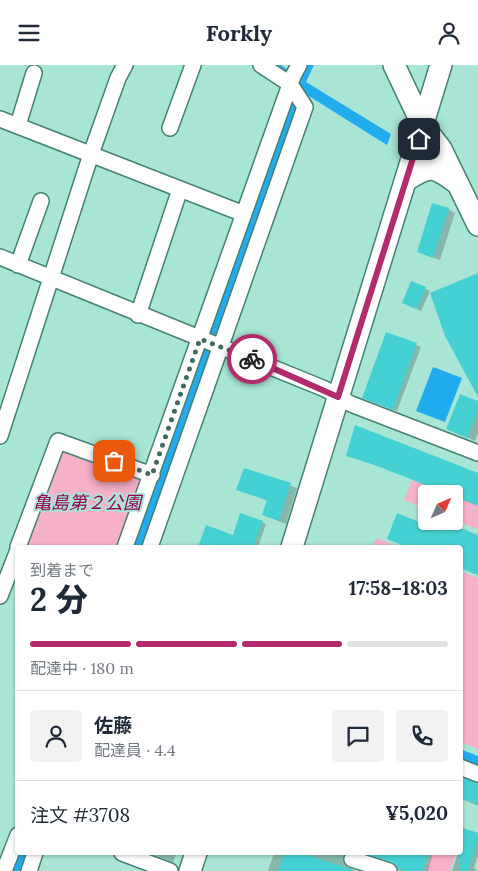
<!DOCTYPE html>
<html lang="ja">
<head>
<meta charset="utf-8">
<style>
  body { margin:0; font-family:Lora,"Noto Sans JP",serif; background:#f2f2f3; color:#1f2937; height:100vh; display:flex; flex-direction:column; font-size:19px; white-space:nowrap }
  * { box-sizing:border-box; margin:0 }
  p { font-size:16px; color:#747a83 }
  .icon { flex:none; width:28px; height:28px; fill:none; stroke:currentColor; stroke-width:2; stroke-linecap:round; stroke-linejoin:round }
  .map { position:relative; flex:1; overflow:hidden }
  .panel { position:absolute; left:15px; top:480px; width:448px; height:310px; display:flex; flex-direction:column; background:#fff; border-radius:5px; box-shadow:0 1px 4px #0004 }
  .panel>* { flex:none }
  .needle { width:32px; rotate:45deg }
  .fabs { position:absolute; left:418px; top:420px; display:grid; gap:10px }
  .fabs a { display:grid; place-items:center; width:45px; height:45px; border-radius:5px; background:#fff; box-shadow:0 1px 4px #0004; font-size:25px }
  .pin { position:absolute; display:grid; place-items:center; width:42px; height:42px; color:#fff; margin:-21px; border-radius:10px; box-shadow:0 2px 8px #0006 }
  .courier { position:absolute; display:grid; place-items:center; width:50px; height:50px; margin:-25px; border:4px solid #b32b6c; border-radius:50%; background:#fff; color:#222; box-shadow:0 1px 6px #0007 }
  .head em { font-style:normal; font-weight:800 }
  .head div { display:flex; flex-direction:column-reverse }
  .head { display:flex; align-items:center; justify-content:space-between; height:85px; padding:0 15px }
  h1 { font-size:32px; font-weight:800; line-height:38px }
  .bar { display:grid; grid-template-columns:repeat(4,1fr); gap:8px 5px; align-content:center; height:60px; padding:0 15px }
  .bar i { height:6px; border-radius:4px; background:#e0e1e3 }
  .bar .selected { background:#b32b6c }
  .bar p { grid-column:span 4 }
  .line { display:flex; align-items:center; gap:12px; padding:0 15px; border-top:1px solid #e0e1e3 }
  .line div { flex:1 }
  .round { display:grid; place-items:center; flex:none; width:52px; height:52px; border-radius:5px; background:#f2f2f3 }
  header { display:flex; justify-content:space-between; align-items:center; height:65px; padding:0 15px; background:#fff; font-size:22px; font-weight:800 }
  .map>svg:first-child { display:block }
</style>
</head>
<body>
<header><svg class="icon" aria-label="menu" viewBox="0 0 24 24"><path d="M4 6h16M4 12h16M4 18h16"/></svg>Forkly<svg class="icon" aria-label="person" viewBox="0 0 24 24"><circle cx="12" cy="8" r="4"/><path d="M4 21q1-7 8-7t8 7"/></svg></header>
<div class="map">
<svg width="478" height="806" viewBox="0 0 478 806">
  <rect width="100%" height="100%" fill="#a8e5d5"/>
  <path fill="#f6b0c8" d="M 59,383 L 141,413 L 145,417 L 122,482 L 23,482 Z
    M 412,415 L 450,429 L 426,429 L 426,444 L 404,435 Z
    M 454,430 L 478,440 L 478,464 L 454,455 Z
    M 376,473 L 399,482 L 372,482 Z
    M 460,506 L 478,513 L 478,684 L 460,677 Z
    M 433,788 L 456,788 L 450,806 L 426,806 Z"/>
  <path fill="#20acef" d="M 307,0 L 314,0 L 306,17 L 391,69 L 387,80 L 304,28 L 141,482 L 131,482 L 296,17 Z
    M 433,302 L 462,313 L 445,357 L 416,346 Z
    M 460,684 L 478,691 L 478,703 L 460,696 Z
    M 18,788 L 27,788 L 20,806 L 11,806 Z"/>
  <path fill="#0003" d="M 448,144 L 455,148 L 440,195 L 418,187 Z
    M 412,217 L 430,226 L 421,246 L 407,240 Z
    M 387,269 L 421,282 L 397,346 L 368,335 Z
    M 478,337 L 478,368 L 475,376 L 448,364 Z
    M 347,390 L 478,409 L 478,441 L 454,431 L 454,429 Z
    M 244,404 L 297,423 L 286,459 L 264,450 L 268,436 L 238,424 Z
    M 426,451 L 426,456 L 478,472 L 478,510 L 460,503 L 460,482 L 407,482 L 388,474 L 422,460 Z
    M 262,457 L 266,459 L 258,482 L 200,482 L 207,462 L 233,471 Z
    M 460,713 L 478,719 L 478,741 L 460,733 Z
    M 460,763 L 478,769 L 478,791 L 474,803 L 478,806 L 452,806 L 458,788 L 460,788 Z
    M 149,788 L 177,788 L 173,797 Z
    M 274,788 L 354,788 L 347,793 L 347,800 L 355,806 L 268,806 Z
    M 357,788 L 433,788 L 428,806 L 399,806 L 395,798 Z"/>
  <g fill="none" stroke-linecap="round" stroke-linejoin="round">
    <path stroke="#20acef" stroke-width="4" d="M 277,0 L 288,7"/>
  </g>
  <path fill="#45d1d4" d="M 432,138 L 449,143 L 433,193 L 417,187 Z
    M 478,208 L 478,332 L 445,271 L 430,228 Z
    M 411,216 L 426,222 L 417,244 L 402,238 Z
    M 386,267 L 417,278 L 393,345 L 362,333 Z
    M 460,329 L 478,336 L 478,346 L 467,373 L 446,364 Z
    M 355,360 L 478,408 L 478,441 L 454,431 L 454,429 L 448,429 L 375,400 L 346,391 Z
    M 244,403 L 291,418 L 279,456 L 262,450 L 267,435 L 236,425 Z
    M 240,448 L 263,456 L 253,482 L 198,482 L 206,460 L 233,470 Z
    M 397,448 L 422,458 L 422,456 L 442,456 L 478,470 L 478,510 L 460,503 L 460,482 L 408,482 L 387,474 Z
    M 460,712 L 478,718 L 478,739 L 460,733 Z
    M 460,762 L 478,768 L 478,776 L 468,806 L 460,806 Z
    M 284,788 L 301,788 L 351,804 L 351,806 L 278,806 Z
    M 362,788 L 428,788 L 423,806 L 406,806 L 398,804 L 392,797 Z"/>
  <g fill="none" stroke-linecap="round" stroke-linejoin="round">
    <g stroke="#468173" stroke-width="18">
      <path id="street" d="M 0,54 L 244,149
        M 18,60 L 34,8
        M 170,63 L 193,0
        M 0,192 L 325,324 L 351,339 L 478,388
        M 18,200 L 41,136
        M 138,250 L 180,124
        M 0,371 L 91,89 L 118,13 L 125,0
        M 18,482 L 58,376 L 152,410
        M 125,482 L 293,11 L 299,0
        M 150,482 L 305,42 L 290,19 L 261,0
        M 0,531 L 18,485
        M 460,702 L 478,709
        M 122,788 L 170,806
        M 352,794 L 389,806
        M 4,806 L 18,770
        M 29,806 L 35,788"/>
    </g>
    <g stroke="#468173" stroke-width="24">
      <path id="secondary" d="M 394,0 L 423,61 L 441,84 L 478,160
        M 405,116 C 431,99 434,101 458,119
        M 292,482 L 441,0
        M 190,806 L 196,788"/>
    </g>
    <use href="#street" stroke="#fff" stroke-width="15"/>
    <use href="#secondary" stroke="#fff" stroke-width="21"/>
  </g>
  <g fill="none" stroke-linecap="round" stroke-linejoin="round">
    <path stroke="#43685f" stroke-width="5" stroke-dasharray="0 9" d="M 114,396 L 152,410 L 200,274 L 252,294"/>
    <path stroke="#b32b6c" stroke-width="6" d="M 252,294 L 338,332 L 419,74"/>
  </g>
  <g text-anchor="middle" stroke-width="4" stroke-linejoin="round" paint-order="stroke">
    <g font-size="18" font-style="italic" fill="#950554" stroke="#a8e5d5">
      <text x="87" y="444">亀島第２公園</text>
    </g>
  </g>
</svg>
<div class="fabs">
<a><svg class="needle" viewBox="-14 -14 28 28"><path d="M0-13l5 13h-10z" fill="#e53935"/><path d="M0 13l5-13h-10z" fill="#747a83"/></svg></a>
</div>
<div class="pin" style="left:114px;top:396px;background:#ea580c"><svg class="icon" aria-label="bag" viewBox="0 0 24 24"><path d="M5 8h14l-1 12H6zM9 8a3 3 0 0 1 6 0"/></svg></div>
<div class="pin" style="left:419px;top:74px;background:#1f2937"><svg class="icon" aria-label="home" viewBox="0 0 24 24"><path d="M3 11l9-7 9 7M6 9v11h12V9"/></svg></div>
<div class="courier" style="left:252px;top:294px"><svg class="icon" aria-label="bike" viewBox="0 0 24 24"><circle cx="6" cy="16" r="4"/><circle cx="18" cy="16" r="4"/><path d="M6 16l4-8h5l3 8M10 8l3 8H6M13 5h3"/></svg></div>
<section class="panel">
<div class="head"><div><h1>2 分</h1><p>到着まで</p></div><em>17:58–18:03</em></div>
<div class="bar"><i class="selected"></i><i class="selected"></i><i class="selected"></i><i></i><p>配達中 · 180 m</p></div>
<div class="line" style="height:90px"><a class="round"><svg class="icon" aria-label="person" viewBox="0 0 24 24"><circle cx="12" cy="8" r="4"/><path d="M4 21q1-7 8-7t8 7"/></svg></a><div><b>佐藤</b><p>配達員 · 4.4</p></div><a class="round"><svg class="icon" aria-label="chat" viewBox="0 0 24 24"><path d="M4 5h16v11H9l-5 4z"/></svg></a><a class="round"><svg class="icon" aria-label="phone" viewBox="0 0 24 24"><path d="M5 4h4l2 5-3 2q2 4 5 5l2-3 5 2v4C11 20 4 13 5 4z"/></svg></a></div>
<div class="line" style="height:65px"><div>注文 #3708</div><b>¥5,020</b></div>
</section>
</div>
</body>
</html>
